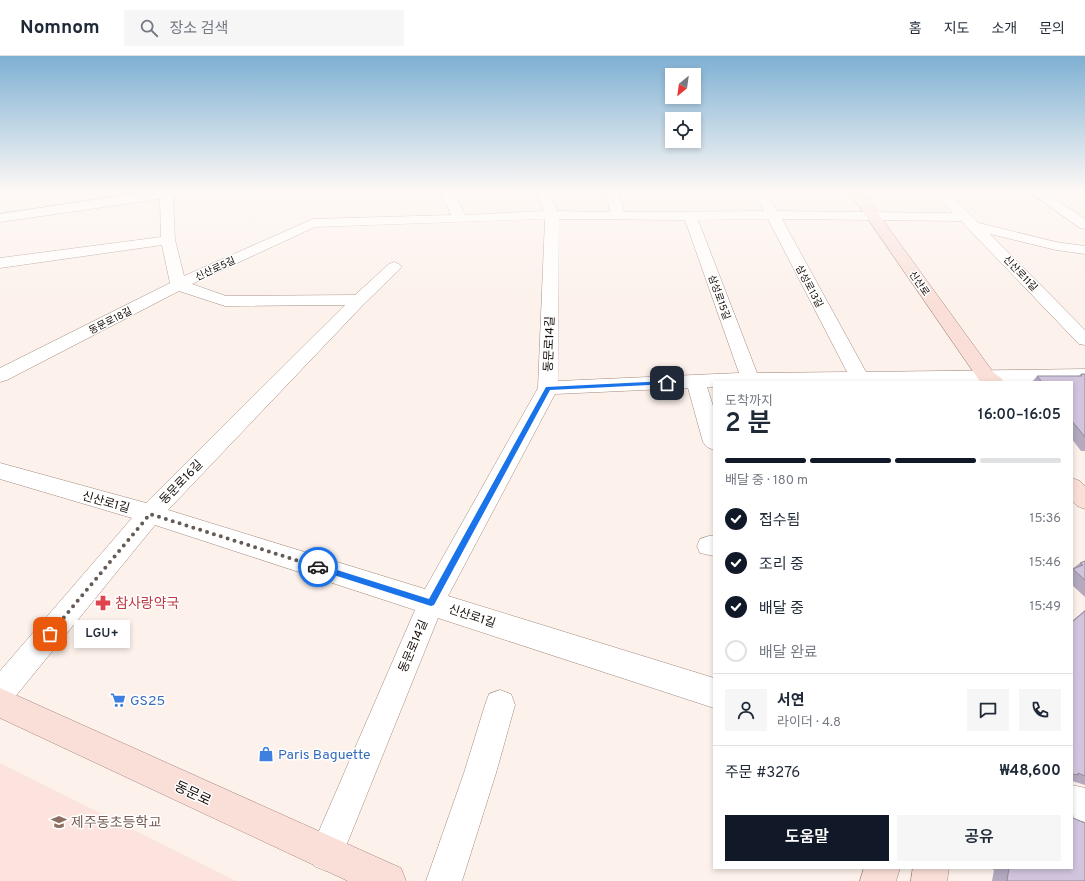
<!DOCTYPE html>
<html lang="ko">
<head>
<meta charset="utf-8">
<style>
  body { margin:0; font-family:Overpass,"Noto Sans KR",sans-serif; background:#f6f6f7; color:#1f2937; height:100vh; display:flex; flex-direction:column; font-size:15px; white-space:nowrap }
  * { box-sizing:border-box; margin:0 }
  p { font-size:13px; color:#747a83 }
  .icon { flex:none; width:22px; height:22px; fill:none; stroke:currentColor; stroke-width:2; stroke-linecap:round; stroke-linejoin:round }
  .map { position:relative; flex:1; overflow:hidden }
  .panel { position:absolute; left:713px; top:325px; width:360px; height:488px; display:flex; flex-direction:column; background:#fff; border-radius:0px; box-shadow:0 2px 6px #0003 }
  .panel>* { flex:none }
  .needle { width:26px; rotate:209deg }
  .tools { position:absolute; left:665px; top:12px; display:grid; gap:8px }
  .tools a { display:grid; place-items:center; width:36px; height:36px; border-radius:0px; background:#fff; box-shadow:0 2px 6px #0003; font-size:20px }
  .pin { position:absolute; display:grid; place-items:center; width:34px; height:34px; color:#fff; margin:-17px; border-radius:8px; box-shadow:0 2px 6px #0006 }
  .courier { position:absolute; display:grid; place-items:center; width:40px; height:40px; margin:-20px; border:3px solid #1a73e8; border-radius:50%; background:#fff; color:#222; box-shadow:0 1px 5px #0007 }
  .bubble { position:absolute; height:28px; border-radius:0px; background:#fff; box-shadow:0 2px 6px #0003; font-size:13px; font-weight:600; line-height:28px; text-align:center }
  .headline em { font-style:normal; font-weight:600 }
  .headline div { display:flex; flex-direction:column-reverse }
  .headline { display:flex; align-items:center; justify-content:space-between; height:68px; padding:0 12px }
  h1 { font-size:26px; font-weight:600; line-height:30px }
  .bar { display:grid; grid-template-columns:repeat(4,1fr); gap:6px 4px; align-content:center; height:48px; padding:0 12px }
  .bar i { height:5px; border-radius:3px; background:#e0e1e3 }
  .bar .on { background:#111827 }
  .bar p { grid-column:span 4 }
  .line { display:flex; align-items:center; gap:10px; padding:0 12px; border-top:1px solid #e0e1e3 }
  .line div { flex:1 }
  .round { display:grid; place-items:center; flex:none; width:42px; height:42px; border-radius:0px; background:#f6f6f7 }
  ol { padding:0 12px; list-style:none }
  li { display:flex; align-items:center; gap:12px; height:44px }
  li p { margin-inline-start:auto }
  li .icon { padding:4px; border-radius:50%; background:#111827; color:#fff; stroke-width:4 }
  li:last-child { color:#747a83 }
  li i { width:22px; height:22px; border:2px solid #e0e1e3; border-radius:50% }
  .cta { display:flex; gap:8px; margin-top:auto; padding:8px 12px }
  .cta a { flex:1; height:46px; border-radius:0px; background:#111827; color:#fff; font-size:16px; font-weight:600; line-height:46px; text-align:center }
  .cta a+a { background:#f6f6f7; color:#1f2937 }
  header { display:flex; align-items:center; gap:24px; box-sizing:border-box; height:56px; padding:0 20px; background:#fff; border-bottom:1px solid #e0e1e3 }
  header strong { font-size:19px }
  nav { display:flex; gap:22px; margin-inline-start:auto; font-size:14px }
  .search { width:280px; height:36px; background:#f6f6f7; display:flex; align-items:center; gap:10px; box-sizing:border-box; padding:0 14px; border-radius:0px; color:#747a83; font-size:15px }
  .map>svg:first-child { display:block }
</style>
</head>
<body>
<header>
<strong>Nomnom</strong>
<div class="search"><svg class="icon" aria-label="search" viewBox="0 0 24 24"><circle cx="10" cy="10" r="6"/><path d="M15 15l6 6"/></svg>장소 검색</div>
<nav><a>홈</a><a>지도</a><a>소개</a><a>문의</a></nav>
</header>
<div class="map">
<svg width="1085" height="825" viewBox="0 0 1085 825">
  <rect width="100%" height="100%" fill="#fcf1eb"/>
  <path fill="#fde3dd" d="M 0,707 L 236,825 L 0,825 Z"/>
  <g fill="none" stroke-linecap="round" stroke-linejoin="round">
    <g stroke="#a38a7d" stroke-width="1">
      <path id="minor" d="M 160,134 L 200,134 L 199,137 L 173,141 L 175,184 L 184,220 L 313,163 L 451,159 L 440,134 L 453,134 L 465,159 L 544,155 L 535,134 L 548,134 L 557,155 L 610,156 L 606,134 L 618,134 L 624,156 L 764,155 L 753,134 L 766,134 L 777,155 L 953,157 L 932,134 L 946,134 L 979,167 L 1056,186 L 1085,190 L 1085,198 L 1056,194 L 990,178 L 1085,274 L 1085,289 L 1079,288 L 961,165 L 782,163 L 866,316 L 1085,313 L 1085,325 L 714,326 L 714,331 L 707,331 L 714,353 L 714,394 L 707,391 L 703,386 L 688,332 L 555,338 L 448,540 L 714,622 L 714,652 L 438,562 L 338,810 L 326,815 L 314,810 L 309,798 L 415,554 L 155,469 L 10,647 L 0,652 L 0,615 L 132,462 L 0,423 L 0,407 L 146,447 L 345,249 L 225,250 L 179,235 L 7,324 L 0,326 L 0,312 L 170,227 L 162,189 L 0,212 L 0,202 L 161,181 L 160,143 L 0,166 L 0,158 ZM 545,163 L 538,332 L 425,533 L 168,454 L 363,249 L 402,211 L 399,208 L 394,206 L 389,208 L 355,239 L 226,240 L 192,228 L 315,171 ZM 559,163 L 685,164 L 739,317 L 558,325 ZM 768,163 L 847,316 L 757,317 L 698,164 Z
        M 1027,134 L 1042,134 L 1085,163 L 1085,173 L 1080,172 Z
        M 709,480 L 714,480 L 714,500 L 700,497 L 697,490 L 700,483 Z
        M 500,634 L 511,638 L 515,649 L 496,717 L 462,825 L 426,825 L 464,717 L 485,649 L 489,638 Z
        M 1072,729 L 1085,732 L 1085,766 L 1072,763 Z"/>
    </g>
    <g stroke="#a7867e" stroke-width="1">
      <path id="major" d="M 848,134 L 861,134 L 993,316 L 1001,322 L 1004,326 L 982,326 L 979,324 Z
        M 1072,422 L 1080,425 L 1085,430 L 1085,453 L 1077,450 L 1072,445 Z
        M 0,632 L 401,812 L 406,825 L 348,825 L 0,662 Z
        M 864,812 L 900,812 L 896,825 L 860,825 Z
        M 913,812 L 949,812 L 947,825 L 911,825 Z"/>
    </g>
    <use href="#minor" fill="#fff" fill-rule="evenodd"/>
    <use href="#major" fill="#fadfd8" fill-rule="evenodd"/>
  </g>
  <path fill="#b4a9bf" d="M 1081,318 L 1085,318 L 1085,395 L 1081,395 L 1072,383 L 1072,326 L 1032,326 L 1037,320 L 1079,320 Z
    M 1085,505 L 1085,541 L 1072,529 L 1072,513 L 1080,507 Z
    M 1085,554 L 1085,729 L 1072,725 L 1072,565 Z
    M 993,812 L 1072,812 L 1085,825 L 992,825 L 994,814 L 992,813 Z"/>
  <path fill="#d1c5de" stroke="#928a9b" d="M 1081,318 L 1085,318 L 1085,381 L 1072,365 L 1072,326 L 1042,326 L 1037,320 L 1082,320 Z
    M 1085,505 L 1085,524 L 1073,513 L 1083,509 L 1080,507 Z
    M 1085,555 L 1085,720 L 1078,717 L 1078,719 L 1072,718 L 1072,566 Z
    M 1072,754 L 1073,762 L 1085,767 L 1085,825 L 1007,825 L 1009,812 L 1072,812 Z"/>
  <linearGradient id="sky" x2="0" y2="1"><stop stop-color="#7eb0d3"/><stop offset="0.54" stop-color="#fef9f6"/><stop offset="1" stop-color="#fef9f6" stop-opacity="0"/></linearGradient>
  <rect width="1085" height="250" fill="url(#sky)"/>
  <path fill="#1a73e8" d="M 667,325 L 670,327 L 669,328 L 550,334 L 434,549 L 431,550 L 315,513 L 314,511 L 318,508 L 429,543 L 546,331 Z"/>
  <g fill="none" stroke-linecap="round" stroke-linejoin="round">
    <path stroke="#655b56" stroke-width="4" stroke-dasharray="0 7.2" d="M 50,578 L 150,458 L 318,511"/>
  </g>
  <defs>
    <g id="pharmacy-bare" transform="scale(1.2)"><path d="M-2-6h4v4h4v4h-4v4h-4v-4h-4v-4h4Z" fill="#e0444e" stroke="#fff" stroke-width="2.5" paint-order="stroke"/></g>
    <g id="supermarket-bare" transform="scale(1.2)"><path d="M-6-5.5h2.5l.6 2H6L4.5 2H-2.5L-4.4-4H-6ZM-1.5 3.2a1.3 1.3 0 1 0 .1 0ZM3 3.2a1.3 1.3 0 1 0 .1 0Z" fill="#3f7fe0" stroke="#fff" stroke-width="2.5" paint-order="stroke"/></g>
    <g id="shop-bare" transform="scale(1.2)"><path d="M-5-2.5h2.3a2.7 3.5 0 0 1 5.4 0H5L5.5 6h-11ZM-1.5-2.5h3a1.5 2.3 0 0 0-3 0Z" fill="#3f7fe0" stroke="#fff" stroke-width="2.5" paint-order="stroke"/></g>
    <g id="school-bare" transform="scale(1.2)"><path d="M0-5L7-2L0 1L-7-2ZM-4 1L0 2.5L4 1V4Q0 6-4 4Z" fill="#8d6e63" stroke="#fff" stroke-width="2.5" paint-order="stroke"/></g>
  </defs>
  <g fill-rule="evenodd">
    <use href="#pharmacy-bare" x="103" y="547"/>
    <use href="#supermarket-bare" x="118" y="644"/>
    <use href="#shop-bare" x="266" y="698"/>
    <use href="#school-bare" x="59" y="766"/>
  </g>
  <g text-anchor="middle" stroke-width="3" stroke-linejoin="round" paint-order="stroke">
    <g font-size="10" fill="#130a06" stroke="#fff">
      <text transform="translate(215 212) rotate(-25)" y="4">신산로5길</text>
      <text transform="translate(1021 217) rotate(46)" y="4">신산로11길</text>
      <text transform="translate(920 227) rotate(55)" y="4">신산로</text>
      <text transform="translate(810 230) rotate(62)" y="4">삼성로13길</text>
      <text transform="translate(720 241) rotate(70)" y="4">삼성로15길</text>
      <text transform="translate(110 264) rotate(-27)" y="4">동문로18길</text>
    </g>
    <g font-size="12" fill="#130a06" stroke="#fff">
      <text transform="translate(549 288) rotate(-88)" y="4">동문로14길</text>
      <text transform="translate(181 426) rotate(-46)" y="4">동문로16길</text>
      <text transform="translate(106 446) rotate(16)" y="4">신산로1길</text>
      <text transform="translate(472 560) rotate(18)" y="4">신산로1길</text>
      <text transform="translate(413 590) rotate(-67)" y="4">동문로14길</text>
    </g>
    <g font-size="14" fill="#be3a42" stroke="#fff" text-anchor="start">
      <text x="115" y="552">참사랑약국</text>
    </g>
    <g font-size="14" fill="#366cbe" stroke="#fff" text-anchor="start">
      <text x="130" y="649">GS25</text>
      <text x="278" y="703">Paris Baguette</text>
    </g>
    <g font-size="14" fill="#130a06" stroke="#fff">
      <text transform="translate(193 737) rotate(25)" y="5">동문로</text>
    </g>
    <g font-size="14" fill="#785e54" stroke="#fff" text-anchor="start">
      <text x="71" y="771">제주동초등학교</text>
    </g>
  </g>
</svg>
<div class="tools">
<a><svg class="needle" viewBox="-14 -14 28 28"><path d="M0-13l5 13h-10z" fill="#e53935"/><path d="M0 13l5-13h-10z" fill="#747a83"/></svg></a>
<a><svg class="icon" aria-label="locate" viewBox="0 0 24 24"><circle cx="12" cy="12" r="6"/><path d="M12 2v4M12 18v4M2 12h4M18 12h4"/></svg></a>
</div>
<div class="pin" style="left:50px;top:578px;background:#ea580c"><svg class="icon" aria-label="bag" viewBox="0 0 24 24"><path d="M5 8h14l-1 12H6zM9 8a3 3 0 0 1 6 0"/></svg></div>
<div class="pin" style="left:667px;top:327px;background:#1f2937"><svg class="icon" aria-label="home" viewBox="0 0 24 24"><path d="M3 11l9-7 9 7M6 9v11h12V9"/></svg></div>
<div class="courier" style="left:318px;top:511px"><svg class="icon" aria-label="car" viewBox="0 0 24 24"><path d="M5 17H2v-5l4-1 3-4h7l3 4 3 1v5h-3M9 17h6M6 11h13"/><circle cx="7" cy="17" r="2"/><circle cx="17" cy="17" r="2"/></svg></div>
<div class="bubble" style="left:74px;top:564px;width:56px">LGU+</div>
<section class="panel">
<div class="headline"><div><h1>2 분</h1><p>도착까지</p></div><em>16:00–16:05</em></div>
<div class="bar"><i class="on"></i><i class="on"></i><i class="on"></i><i></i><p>배달 중 · 180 m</p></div>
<ol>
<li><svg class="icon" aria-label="check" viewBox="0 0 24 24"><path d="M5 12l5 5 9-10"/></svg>접수됨<p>15:36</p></li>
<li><svg class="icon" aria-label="check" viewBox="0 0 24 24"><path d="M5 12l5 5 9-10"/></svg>조리 중<p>15:46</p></li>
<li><svg class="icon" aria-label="check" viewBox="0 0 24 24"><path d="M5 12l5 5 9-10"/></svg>배달 중<p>15:49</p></li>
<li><i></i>배달 완료</li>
</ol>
<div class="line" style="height:72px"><a class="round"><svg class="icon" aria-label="person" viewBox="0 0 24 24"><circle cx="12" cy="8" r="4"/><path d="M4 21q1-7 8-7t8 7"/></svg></a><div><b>서연</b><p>라이더 · 4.8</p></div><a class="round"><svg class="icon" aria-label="chat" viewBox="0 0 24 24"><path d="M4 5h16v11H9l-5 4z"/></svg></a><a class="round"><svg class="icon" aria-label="phone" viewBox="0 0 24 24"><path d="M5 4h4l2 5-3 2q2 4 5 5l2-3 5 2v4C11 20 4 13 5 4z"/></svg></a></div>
<div class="line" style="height:52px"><div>주문 #3276</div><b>₩48,600</b></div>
<div class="cta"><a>도움말</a><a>공유</a></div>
</section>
</div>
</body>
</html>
